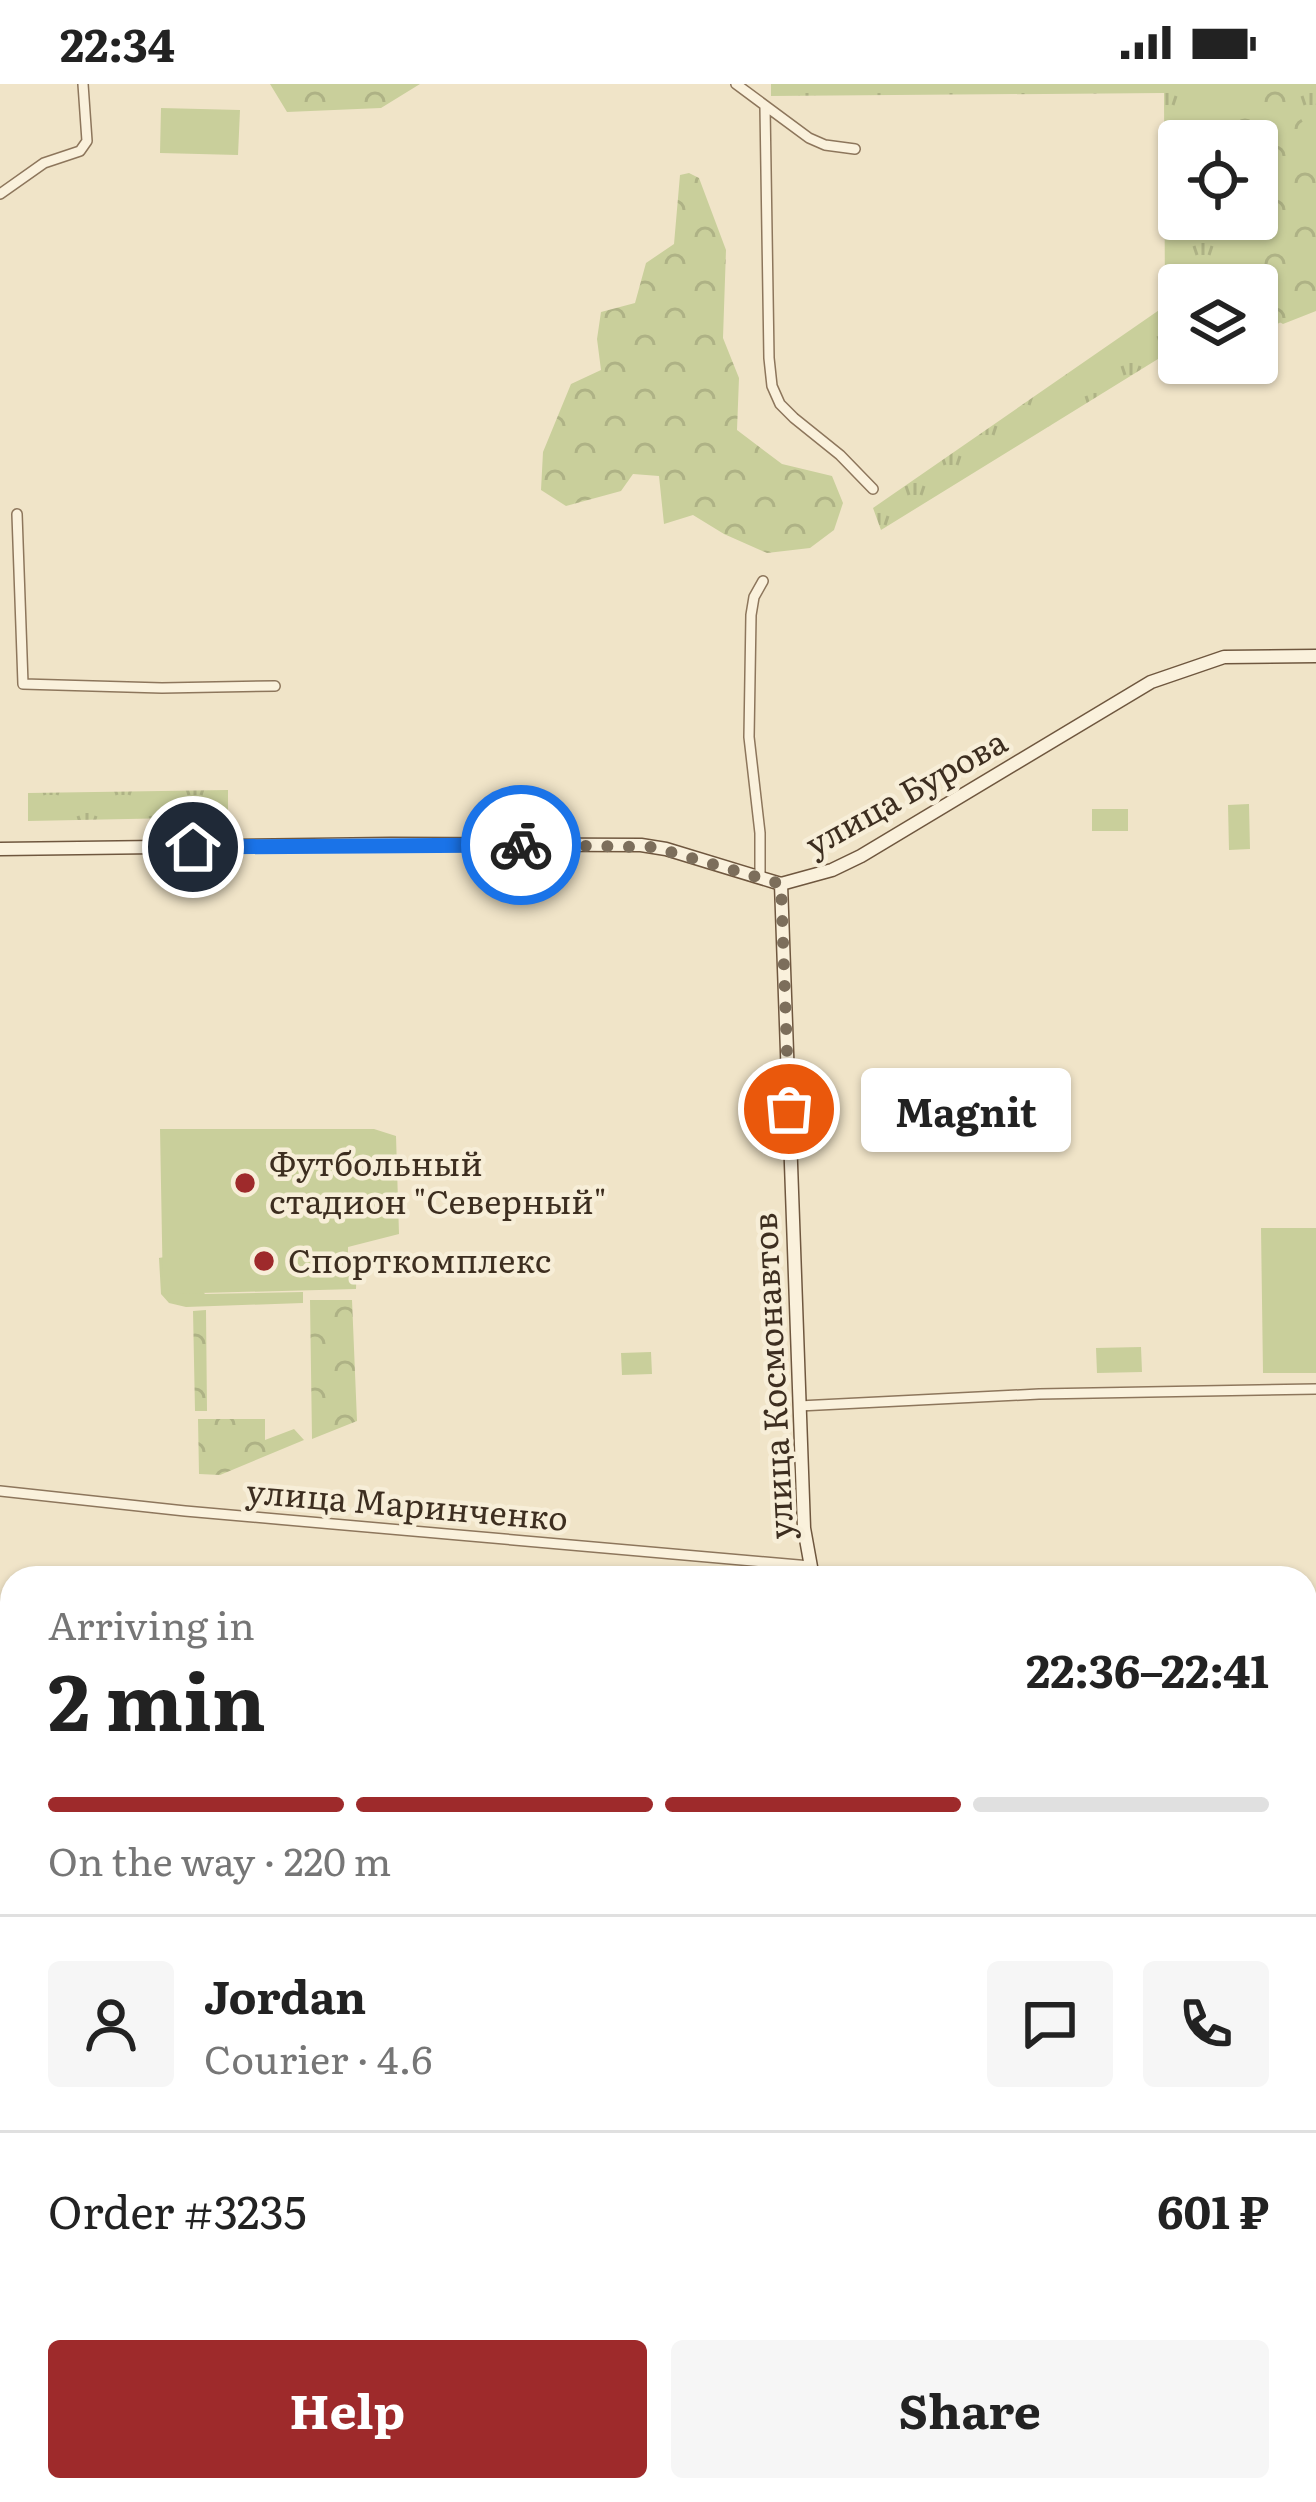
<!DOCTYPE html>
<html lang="en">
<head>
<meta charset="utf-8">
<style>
  body { margin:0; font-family:Literata,serif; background:#f6f6f6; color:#222; height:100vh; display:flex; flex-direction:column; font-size:45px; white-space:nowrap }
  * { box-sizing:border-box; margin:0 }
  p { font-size:39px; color:#767676 }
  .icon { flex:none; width:66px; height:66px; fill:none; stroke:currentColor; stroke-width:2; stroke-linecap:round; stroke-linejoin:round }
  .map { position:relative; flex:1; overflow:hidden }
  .sheet { position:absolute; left:0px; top:1482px; width:1317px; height:936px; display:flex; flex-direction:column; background:#fff; border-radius:36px 36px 0 0; box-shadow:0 3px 9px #0004 }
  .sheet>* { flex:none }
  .controls { position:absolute; left:1158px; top:36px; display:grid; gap:24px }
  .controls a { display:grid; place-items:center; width:120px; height:120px; border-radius:12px; background:#fff; box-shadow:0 3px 9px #0004; font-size:60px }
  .pin { position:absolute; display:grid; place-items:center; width:102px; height:102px; color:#fff; margin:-51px; border:6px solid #fff; border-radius:50%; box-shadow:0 3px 12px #0007 }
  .courier { position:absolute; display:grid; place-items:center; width:120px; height:120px; margin:-60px; border:9px solid #1a73e8; border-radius:50%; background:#fff; color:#222; box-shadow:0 3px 15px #0007 }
  .bubble { position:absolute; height:84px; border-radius:12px; background:#fff; box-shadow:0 3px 9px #0004; font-size:39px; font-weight:700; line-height:84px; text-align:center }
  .overview em { font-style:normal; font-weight:700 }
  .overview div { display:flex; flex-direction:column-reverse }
  .overview { display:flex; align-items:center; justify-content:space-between; height:204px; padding:0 48px }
  h1 { font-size:78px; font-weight:700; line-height:90px }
  .bar { display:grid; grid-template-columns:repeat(4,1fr); gap:18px 12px; align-content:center; height:144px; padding:0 48px }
  .bar i { height:15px; border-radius:9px; background:#e0e0e0 }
  .bar .current { background:#9e2a2b }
  .bar p { grid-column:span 4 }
  .line { display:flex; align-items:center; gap:30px; padding:0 48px; border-top:3px solid #e0e0e0 }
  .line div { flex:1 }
  .round { display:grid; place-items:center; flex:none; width:126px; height:126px; border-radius:12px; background:#f6f6f6 }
  .action { display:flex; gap:24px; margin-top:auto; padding:24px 48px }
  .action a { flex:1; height:138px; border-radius:12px; background:#9e2a2b; color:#fff; font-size:48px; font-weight:700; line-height:138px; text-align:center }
  .action a+a { background:#f6f6f6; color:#222 }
  .status { display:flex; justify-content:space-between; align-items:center; height:84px; padding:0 60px; background:#fff; direction:ltr }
  .status svg { height:33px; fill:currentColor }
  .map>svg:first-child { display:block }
</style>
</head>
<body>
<div class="status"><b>22:34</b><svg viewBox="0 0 49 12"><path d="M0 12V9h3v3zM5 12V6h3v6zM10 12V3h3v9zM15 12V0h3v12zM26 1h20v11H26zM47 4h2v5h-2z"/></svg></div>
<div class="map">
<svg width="1316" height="2418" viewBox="0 0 1316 2418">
  <defs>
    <pattern id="grass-tufts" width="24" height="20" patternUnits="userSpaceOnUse" patternTransform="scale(3)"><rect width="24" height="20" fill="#c9cf9b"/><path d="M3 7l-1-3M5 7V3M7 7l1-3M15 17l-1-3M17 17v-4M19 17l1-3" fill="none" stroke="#aeb285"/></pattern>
    <pattern id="forest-crowns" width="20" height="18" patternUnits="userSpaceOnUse" patternTransform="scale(3)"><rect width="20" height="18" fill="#c9cf9b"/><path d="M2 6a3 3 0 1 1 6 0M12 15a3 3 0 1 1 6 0" fill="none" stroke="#aeb285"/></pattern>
  </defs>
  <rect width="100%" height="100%" fill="#f0e4c8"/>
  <path fill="url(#grass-tufts)" fill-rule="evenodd" d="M 771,0 L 1316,0 L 1316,221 L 1267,245 L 1257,230 L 1257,201 L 1179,201 L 1179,262 L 881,446 L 873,424 L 1165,222 L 1164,9 L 771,12 ZM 1179,57 L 1257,57 L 1257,135 L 1179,135 Z
    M 228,706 L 228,733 L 28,737 L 28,709 Z
    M 1305,2075 L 1316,2076 L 1316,2145 L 1305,2144 Z"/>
  <path fill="url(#forest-crowns)" d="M 270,0 L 420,0 L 381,24 L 287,28 Z
    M 1225,0 L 1284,0 L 1316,65 L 1316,227 L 1283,240 L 1257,225 L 1257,201 L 1238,201 L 1267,125 L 1257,114 L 1257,57 L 1234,57 Z
    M 689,89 L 699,94 L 726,166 L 723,254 L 739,294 L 737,346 L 782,380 L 832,392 L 843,419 L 834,446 L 810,464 L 767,469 L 724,450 L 693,431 L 664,440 L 659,392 L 633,390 L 621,407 L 566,422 L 541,406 L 543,368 L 571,300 L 601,286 L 597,255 L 601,228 L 635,219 L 646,179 L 674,160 L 680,91 Z
    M 181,1170 L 198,1202 L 205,1210 L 303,1208 L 303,1219 L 186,1223 L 169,1219 L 161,1210 L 159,1174 Z
    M 310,1216 L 352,1216 L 357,1337 L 312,1355 Z
    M 206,1226 L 207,1327 L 195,1327 L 193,1227 Z
    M 198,1335 L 265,1335 L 265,1356 L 294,1345 L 304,1356 L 220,1391 L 199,1390 Z"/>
  <path fill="#c9cf9b" d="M 161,24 L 240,26 L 238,71 L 160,69 Z
    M 1249,720 L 1250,765 L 1229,766 L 1228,721 Z
    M 1092,725 L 1128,725 L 1128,747 L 1092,747 Z
    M 160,1045 L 374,1045 L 396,1052 L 399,1150 L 348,1163 L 348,1175 L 357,1176 L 356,1205 L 163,1210 Z
    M 1261,1144 L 1316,1144 L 1316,1289 L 1263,1289 Z
    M 1141,1263 L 1142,1288 L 1097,1289 L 1096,1264 Z
    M 651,1268 L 652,1290 L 622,1291 L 621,1269 Z"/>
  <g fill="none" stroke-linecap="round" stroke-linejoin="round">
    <g stroke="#8d765c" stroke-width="12">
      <path id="minor" d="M 736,0 L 809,54 L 825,61 L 855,65
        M 765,23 L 769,274 L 772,302 L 780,320 L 794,334 L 840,371 L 873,405
        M 0,110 L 44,79 L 80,67 L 87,57 L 83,0
        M 17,430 L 23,600 L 162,604 L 275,602
        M 760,794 L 760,749 L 749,653 L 751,531 L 754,513 L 763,497
        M 799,1322 L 1039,1310 L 1316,1305
        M 0,1407 L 185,1427 L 810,1482
        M 217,2406 L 226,2418
        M 846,2418 L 847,2406"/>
    </g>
    <g stroke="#6f573f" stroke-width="15">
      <path id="secondary" d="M 0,765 L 391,760 L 641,761 L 666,765 L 781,800 L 832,786 L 861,772 L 1151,598 L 1224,573 L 1316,572
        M 781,800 L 804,1444 L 813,1494
        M 0,1999 L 12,1999
        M 1305,2064 L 1316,2065"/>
    </g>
    <use href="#minor" stroke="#faf1dc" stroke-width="9"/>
    <use href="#secondary" stroke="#faf1dc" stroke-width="12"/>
  </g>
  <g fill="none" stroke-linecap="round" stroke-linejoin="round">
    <path stroke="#7c6e5b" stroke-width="12" stroke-dasharray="0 21.6" d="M 521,761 L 653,763 L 781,800 L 789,1025"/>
    <path stroke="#1a73e8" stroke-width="15" d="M 193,763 L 521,761"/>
  </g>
  <g fill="#9e2a2b" stroke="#f7eed8" stroke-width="4.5">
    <circle cx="245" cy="1099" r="12"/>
    <circle cx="264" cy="1177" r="12"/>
  </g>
  <g text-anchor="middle" stroke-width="9" stroke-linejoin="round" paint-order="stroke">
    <g font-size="33" fill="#3d2e20" stroke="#f7eed8">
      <text transform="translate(906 709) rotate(-29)" y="12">улица Бурова</text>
      <text transform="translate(773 1292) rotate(-93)" y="12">улица Космонавтов</text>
      <text transform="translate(407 1421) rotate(5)" y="12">улица Маринченко</text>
    </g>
    <g font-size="33" fill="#3d2e20" stroke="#f7eed8" text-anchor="start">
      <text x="269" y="1092">Футбольный<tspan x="269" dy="38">стадион "Северный"</tspan></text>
      <text x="288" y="1189">Спорткомплекс</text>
    </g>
  </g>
</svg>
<div class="controls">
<a><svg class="icon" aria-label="locate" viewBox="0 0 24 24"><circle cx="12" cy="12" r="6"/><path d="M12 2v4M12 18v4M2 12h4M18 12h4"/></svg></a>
<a><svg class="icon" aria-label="layers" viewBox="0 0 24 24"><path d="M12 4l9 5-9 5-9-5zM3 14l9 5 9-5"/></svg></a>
</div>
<div class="pin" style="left:789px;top:1025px;background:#ea580c"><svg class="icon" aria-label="bag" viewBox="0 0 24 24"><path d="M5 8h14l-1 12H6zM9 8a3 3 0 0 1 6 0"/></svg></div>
<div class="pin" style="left:193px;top:763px;background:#1f2937"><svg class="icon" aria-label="home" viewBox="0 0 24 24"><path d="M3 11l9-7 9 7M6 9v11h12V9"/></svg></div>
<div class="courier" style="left:521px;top:761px"><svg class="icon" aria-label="bike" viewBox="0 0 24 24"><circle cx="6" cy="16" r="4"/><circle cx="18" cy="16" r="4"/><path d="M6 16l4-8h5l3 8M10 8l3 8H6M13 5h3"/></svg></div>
<div class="bubble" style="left:861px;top:984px;width:210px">Magnit</div>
<section class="sheet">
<div class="overview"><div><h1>2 min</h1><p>Arriving in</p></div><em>22:36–22:41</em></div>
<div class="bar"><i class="current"></i><i class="current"></i><i class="current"></i><i></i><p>On the way · 220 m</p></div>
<div class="line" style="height:216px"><a class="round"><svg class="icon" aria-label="person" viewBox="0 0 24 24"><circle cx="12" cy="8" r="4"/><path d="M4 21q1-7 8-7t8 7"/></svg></a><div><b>Jordan</b><p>Courier · 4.6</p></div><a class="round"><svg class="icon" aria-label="chat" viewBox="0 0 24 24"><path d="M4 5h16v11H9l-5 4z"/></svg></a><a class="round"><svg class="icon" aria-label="phone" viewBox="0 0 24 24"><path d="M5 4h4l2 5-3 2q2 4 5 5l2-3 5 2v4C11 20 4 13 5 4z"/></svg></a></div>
<div class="line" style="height:156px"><div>Order #3235</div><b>601 ₽</b></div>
<div class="action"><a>Help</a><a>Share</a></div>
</section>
</div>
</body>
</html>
